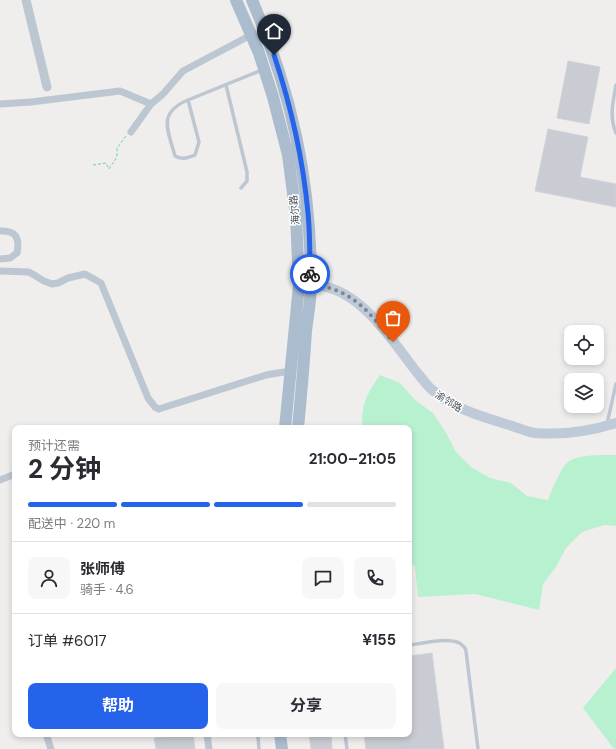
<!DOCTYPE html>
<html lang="zh">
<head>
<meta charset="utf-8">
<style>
  body { margin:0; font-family:"DM Sans","Noto Sans SC",sans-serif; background:#f7f7f7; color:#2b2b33; height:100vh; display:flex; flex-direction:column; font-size:15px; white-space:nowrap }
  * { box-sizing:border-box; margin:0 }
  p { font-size:13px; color:#7c7c81 }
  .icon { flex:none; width:22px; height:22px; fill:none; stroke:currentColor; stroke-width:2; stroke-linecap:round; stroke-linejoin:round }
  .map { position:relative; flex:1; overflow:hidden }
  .details { position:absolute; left:12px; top:425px; width:400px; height:312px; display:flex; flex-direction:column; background:#fff; border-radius:8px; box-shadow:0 2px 6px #0003 }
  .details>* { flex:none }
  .controls { position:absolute; left:564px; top:325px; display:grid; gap:8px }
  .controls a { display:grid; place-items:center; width:40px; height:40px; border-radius:8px; background:#fff; box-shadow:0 2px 6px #0003; font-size:20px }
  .pin { position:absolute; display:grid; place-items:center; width:34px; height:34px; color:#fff; margin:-41px -17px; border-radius:50% 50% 50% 0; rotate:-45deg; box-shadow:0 0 4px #0007 }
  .pin .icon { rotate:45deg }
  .courier { position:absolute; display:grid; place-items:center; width:40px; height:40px; margin:-20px; border:3px solid #2563eb; border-radius:50%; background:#fff; color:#222; box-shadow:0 1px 5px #0007 }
  .overview em { font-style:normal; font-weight:700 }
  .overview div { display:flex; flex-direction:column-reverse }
  .overview { display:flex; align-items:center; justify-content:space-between; height:68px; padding:0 16px }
  h1 { font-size:26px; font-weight:700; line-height:30px }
  .bar { display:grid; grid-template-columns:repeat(4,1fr); gap:6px 4px; align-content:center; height:48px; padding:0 16px }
  .bar i { height:5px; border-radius:3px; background:#e1e1e2 }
  .bar .on { background:#2563eb }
  .bar p { grid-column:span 4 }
  .line { display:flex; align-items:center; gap:10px; padding:0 16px; border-top:1px solid #e1e1e2 }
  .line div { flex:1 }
  .round { display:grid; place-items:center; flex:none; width:42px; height:42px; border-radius:8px; background:#f7f7f7 }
  .button { display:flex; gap:8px; margin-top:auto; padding:8px 16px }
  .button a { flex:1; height:46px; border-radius:8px; background:#2563eb; color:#fff; font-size:16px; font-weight:700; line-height:46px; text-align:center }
  .button a+a { background:#f7f7f7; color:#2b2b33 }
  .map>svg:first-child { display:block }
</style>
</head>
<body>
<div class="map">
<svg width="616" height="749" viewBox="0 0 616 749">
  <rect width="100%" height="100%" fill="#f0eded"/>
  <path fill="#b8f1d0" d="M 380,375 L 400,383 L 415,400 L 433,413 L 445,431 L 456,452 L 471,467 L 490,478 L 511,483 L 527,496 L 548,500 C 552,490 561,467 569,461 C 581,454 602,455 616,455 L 616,526 L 604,525 L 582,532 L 566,548 L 556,567 L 543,584 L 539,610 L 475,594 L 418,597 L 415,567 L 409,559 L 409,428 L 362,428 C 362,403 366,395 380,375 Z
    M 616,668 L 616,749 L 614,749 L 583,708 Z"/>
  <path fill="#caccd3" stroke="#d1d3da" d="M 568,61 L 600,67 L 589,124 L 557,118 Z
    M 548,129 L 588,137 L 580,177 L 616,184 L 616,207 L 535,191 Z
    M 432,653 L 444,749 L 366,749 L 364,734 L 409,734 L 409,656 Z
    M 184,734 L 193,734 L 195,749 L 156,749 L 154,738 Z
    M 309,734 L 331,734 L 332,749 L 311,749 Z"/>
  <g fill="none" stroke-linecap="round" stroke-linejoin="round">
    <path stroke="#6fd1a4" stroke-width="1" stroke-dasharray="3 2" stroke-linecap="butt" d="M 93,165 L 106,163 L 109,169 L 117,157 L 117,148 L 126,136"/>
    <path stroke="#bdc7d1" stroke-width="3.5" d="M 226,85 L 247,172 L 247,181 L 241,188
      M 616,85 C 613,102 609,117 616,133
      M 188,100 L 199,142 L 195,155 C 187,158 182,160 175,156 C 168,130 157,113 188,100 L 262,70
      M 607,424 L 616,384
      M 409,645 C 421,644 455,635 463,646 C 464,646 466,650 466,651 L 478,749
      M 345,734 L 347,749
      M 259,749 L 258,737 L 261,734"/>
    <path stroke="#bdc7d1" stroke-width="7" d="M 0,104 L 31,102 L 120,91 L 151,104
      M 131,132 L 151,104 L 163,94 L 183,71 L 251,35
      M 0,231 C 16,230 20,238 17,253 L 10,258 L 0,259
      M 0,271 L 29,272 L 44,281 L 52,284 L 58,283 L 68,278 L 85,274 L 101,283 L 148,398 L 155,407 L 159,409 L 266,375 L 290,371
      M 0,480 L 15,474
      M 46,734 L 51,749
      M 207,734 L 209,749"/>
    <path stroke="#bdc7d1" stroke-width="9" d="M 26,0 L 47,87"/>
    <path stroke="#bfcad8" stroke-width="10" d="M 305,285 C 355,281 388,335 415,370 C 420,376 425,383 430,388 C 453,409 481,416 509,425 C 517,427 527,432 535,433 C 562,435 591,431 616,423"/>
    <path stroke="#abbcce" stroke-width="12" d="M 236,0 L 259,53 L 273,97 L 288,155 L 296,216 L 299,285 L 285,428
      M 252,0 C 292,92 311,182 311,283 C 311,299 308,315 306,331 C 304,364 301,396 298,428
      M 280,734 L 282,749"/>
  </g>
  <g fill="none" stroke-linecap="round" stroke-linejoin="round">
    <path stroke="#81878f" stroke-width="4" stroke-dasharray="0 7.2" d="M 310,274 L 311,284 C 320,286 329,287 338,291 C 362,301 377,322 393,342"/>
    <path stroke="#2563eb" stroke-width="5" d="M 274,55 C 291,106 303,159 308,213 C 310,233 310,254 310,274"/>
  </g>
  <g text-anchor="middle" stroke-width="3" stroke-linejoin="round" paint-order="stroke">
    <g font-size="10" fill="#45505c" stroke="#fff">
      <text transform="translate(294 210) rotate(-95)" y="4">海尔路</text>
      <text transform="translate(449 401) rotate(32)" y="4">渝邻路</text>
    </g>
  </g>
</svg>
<div class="controls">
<a><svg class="icon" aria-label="locate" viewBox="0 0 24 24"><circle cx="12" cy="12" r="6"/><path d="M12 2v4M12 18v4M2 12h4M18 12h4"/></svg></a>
<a><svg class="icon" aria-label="layers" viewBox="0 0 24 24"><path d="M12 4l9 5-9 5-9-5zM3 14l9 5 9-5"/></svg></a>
</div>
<div class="pin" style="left:393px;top:342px;background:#ea580c"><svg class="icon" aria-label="bag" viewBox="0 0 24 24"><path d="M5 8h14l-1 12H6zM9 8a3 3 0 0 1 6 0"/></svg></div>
<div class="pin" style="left:274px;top:55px;background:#1f2937"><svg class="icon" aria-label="home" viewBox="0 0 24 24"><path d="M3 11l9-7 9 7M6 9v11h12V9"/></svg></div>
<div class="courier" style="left:310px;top:274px"><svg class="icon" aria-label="bike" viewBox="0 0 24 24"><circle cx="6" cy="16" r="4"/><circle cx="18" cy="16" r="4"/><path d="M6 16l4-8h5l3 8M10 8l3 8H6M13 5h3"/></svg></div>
<section class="details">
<div class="overview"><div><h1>2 分钟</h1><p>预计还需</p></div><em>21:00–21:05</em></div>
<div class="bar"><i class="on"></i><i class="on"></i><i class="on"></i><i></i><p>配送中 · 220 m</p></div>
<div class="line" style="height:72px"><a class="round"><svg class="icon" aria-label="person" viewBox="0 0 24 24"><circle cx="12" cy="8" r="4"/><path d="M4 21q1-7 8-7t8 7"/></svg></a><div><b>张师傅</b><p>骑手 · 4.6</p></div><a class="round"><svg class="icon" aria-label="chat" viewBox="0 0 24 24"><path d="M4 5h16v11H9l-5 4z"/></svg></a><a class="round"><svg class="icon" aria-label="phone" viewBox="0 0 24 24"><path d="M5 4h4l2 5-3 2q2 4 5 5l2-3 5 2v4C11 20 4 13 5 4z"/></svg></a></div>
<div class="line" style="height:52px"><div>订单 #6017</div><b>¥155</b></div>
<div class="button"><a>帮助</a><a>分享</a></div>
</section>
</div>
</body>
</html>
